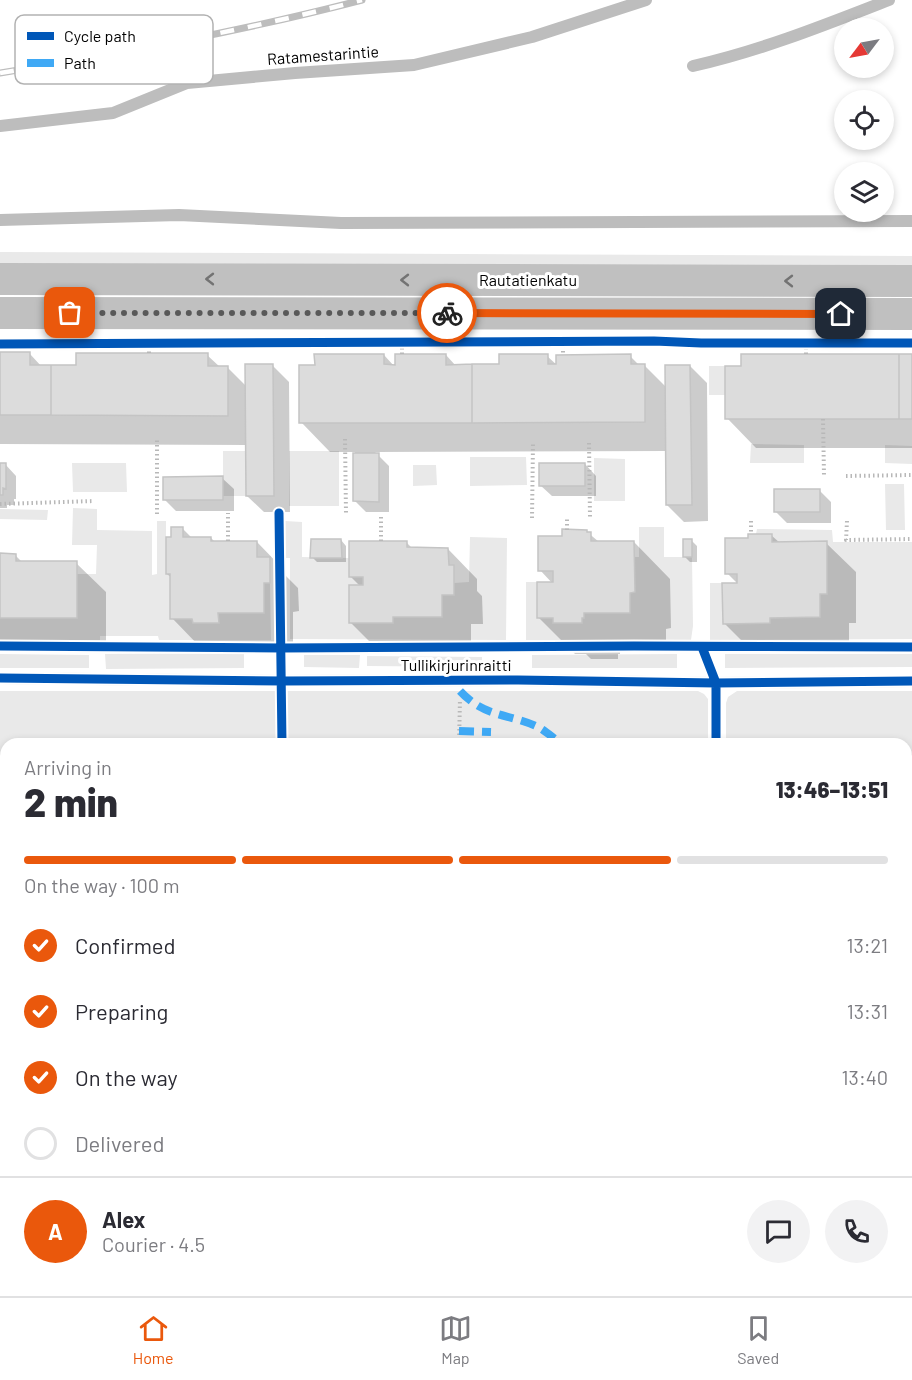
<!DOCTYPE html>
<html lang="en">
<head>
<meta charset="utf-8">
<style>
  body { margin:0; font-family:Barlow,sans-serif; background:#f2f2f3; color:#2b2b33; height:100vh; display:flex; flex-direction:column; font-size:22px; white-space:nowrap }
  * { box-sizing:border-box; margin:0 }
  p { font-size:20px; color:#7c7c81 }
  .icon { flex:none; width:33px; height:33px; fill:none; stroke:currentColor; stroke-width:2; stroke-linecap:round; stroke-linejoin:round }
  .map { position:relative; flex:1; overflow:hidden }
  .panel { position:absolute; left:0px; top:738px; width:912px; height:558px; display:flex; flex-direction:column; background:#fff; border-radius:18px 18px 0 0; box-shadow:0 3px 9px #0003 }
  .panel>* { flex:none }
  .needle { width:39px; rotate:238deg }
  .tools { position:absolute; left:834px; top:18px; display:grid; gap:12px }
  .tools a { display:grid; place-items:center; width:60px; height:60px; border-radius:50%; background:#fff; box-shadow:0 3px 9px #0003; font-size:30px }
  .pin { position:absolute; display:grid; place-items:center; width:51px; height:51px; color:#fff; margin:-26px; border-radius:12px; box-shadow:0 3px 9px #0006 }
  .courier { position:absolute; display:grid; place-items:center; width:60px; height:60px; margin:-30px; border:4px solid #ea580c; border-radius:50%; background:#fff; color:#222; box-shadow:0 2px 8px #0007 }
  .overview em { font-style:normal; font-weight:800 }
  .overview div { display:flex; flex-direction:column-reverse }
  .overview { display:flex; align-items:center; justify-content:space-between; height:102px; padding:0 24px }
  h1 { font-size:39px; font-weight:800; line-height:45px }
  .bar { display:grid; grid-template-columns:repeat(4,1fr); gap:9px 6px; align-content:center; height:72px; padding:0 24px }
  .bar i { height:8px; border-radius:4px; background:#e1e1e2 }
  .bar .selected { background:#ea580c }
  .bar p { grid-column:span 4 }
  .line { display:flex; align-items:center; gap:15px; padding:0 24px; border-top:2px solid #e1e1e2 }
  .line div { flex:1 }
  .round { display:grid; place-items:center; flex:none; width:63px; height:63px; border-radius:32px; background:#f2f2f3 }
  ol { padding:0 24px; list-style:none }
  li { display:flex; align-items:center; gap:18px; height:66px }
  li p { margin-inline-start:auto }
  li .icon { padding:6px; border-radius:50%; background:#ea580c; color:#fff; stroke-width:4 }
  li:last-child { color:#7c7c81 }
  li i { width:33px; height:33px; border:3px solid #e1e1e2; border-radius:50% }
  .tabs { display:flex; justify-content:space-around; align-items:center; height:84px; border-top:2px solid #e1e1e2; background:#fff; font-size:16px; color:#7c7c81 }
  .tabs a { display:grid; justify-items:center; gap:3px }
  .tabs .selected { color:#ea580c }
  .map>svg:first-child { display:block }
</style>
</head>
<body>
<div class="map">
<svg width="912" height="1296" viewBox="0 0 912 1296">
  <rect width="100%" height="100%" fill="#fff"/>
  <path fill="#e9e9e9" d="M 0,252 L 912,256 L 912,271 L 0,270 Z
    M 709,366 L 725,366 L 725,395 L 709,395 Z
    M 751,444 L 804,445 L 804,463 L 750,463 Z
    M 885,445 L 912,446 L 912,464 L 885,463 Z
    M 223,451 L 245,451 L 246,496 L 223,496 Z
    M 289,451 L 339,451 L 339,506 L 289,506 Z
    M 470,457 L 526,457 L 527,485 L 470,486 Z
    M 594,458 L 625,459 L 625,501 L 594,501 Z
    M 72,463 L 126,463 L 127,492 L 73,492 Z
    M 413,465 L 436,465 L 437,485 L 413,486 Z
    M 885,484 L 904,484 L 905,530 L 886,530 Z
    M 73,508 L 97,509 L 97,530 L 152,531 L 152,575 L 157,574 L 157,521 L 166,521 L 166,574 L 170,574 L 192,619 L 193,623 L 218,623 L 218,613 L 264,613 L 264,583 L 270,583 L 271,640 L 159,640 L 158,636 L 100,636 L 100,640 L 0,640 L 0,618 L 77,618 L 77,574 L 96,574 L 97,545 L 72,545 Z
    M 0,509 L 48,510 L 47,520 L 0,519 Z
    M 285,521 L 302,522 L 302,557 L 349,558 L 349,577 L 363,577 L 363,585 L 349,585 L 393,623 L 393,617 L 442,617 L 442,595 L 454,595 L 454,583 L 469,582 L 470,537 L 507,538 L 506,640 L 290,639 L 290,558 L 285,558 Z
    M 639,527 L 664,527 L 664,557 L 692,557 L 693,626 L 691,640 L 526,640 L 526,582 L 537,582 L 537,618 L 553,618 L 553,623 L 584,618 L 584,613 L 630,613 L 630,593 L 635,592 L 635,557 L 639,557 Z
    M 757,529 L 832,530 L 833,542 L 912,542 L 912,639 L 710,640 L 710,583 L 722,583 L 723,624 L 769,623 L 770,618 L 820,617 L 820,594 L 827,594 L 827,542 L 772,542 L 772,534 L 756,534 Z
    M 244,653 L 244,668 L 106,669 L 105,654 Z
    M 0,654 L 89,655 L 89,668 L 0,668 Z
    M 677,654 L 677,668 L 532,668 L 532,655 Z
    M 725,654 L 912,654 L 912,667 L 725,668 Z
    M 304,655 L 360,655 L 359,668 L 304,667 Z
    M 367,656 L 482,657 L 482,667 L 367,666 Z
    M 0,691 L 698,691 L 704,694 L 708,699 L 708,744 L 6,744 L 6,820 L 0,825 Z
    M 737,691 L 912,691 L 912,755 L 906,755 L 906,744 L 726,744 L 726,703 L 728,697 Z
    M 906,919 L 912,919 L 912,997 L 906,1001 Z
    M 3,930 L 6,931 L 6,960 L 3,961 L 5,1031 L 0,1031 L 0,931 Z
    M 0,1285 L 6,1285 L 6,1290 L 58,1290 L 58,1296 L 0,1296 Z
    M 92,1290 L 271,1290 L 271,1296 L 93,1296 Z
    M 314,1290 L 661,1290 L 661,1291 L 658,1296 L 314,1296 Z
    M 748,1290 L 851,1290 L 853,1296 L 748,1296 Z"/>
  <path fill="#0003" d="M 0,354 L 30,354 L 42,367 L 78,367 L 207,355 L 220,367 L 227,367 L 247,387 L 272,365 L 289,382 L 290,512 L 264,512 L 247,496 L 247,445 L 0,444 Z
    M 384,355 L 394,366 L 446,355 L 456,366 L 500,366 L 547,356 L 558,366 L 630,356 L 640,366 L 645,366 L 666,387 L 690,366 L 707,383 L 708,521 L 684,522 L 667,505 L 667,451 L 375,452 L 389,466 L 389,512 L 366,512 L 355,501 L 355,452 L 330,452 L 301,422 L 316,366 Z
    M 912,355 L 912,448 L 756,448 L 727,418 Z
    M 0,464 L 5,464 L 16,476 L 16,499 L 14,499 L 14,505 L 7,505 L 7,508 L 0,508 Z
    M 585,464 L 596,476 L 596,496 L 552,496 L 540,485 Z
    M 222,478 L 234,489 L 234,511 L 176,511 L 165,500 Z
    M 819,490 L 831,502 L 831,523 L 787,523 L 775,511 Z
    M 183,529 L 192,538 L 211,538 L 215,542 L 257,542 L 286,572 L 286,576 L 298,588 L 299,611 L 293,612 L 293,642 L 247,642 L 247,652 L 224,652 L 219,648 L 201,648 L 172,618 L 172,578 L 167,574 L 172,539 Z
    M 586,531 L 599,542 L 634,542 L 670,579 L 671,628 L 666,629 L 666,649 L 620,649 L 620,654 L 618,654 L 618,659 L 591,659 L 586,654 L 575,654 L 538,617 L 553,584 L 540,570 L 564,538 Z
    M 771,535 L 780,543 L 826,543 L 856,572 L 856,623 L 849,623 L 849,646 L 798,647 L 799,652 L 754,653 L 724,623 L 738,584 L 727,573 Z
    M 341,540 L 346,546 L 346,562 L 317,562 L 312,557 Z
    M 691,540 L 697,546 L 697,562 L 690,562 L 685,557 Z
    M 407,543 L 413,549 L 448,549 L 477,579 L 477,591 L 482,596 L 483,624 L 471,624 L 471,646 L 422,646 L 422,652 L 380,652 L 350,622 L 361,587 L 351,577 Z
    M 0,555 L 15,555 L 23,563 L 76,563 L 106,592 L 106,647 L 0,647 Z
    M 906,756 L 912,756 L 912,841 L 906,841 Z
    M 906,879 L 912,883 L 912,900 L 906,900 Z
    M 912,1063 L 912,1092 L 910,1093 L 906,1090 L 906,1066 Z
    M 0,1101 L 6,1101 L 6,1204 L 0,1204 Z
    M 912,1164 L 912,1258 L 906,1262 L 906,1168 Z"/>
  <path fill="#dcdcdc" stroke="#c4c4c4" stroke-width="1.5" d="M 0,352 L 30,352 L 30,365 L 51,365 L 51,415 L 0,415 Z
    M 76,353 L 208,353 L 208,366 L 228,366 L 228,416 L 51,415 L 51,365 L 76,365 Z
    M 314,354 L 384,354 L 384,364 L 395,365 L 395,354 L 446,354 L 446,365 L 472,364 L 472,423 L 299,423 L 299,365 L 315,365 Z
    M 499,354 L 548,354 L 548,364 L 556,364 L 556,355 L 631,354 L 631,364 L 645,364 L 645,422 L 472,423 L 472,364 L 499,364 Z
    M 741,354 L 899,354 L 899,419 L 725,419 L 725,366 L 741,366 Z
    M 899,354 L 912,354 L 912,419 L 899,419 Z
    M 245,364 L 273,364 L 274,496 L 246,496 Z
    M 665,365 L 690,365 L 692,505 L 666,505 Z
    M 353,453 L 379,453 L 379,502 L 353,501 Z
    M 0,463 L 6,463 L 6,489 L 3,488 L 3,495 L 0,495 Z
    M 539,463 L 585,463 L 585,486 L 539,486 Z
    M 223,476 L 223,500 L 163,500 L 163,477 Z
    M 774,489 L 820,489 L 820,512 L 774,512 Z
    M 171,527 L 183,527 L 183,537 L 211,537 L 211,541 L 257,541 L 257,557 L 270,557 L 270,583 L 264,583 L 264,613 L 218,613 L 219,623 L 193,623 L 192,619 L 170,619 L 170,574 L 166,574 L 166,537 L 171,537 Z
    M 562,529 L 587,530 L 587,532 L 591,532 L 591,541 L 634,541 L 635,592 L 630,593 L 630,613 L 584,613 L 584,618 L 582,618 L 582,623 L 553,623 L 553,618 L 537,618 L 537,582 L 553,582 L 553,571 L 538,571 L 538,536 L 562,536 Z
    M 748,534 L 772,534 L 772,542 L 827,541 L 827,594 L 820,594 L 820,617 L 770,618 L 770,623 L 723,624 L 722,583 L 737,583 L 737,574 L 725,574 L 725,538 L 748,538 Z
    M 311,539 L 341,539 L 342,558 L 310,558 Z
    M 683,539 L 692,539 L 692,557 L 683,557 Z
    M 349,541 L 407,541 L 407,547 L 448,548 L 449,565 L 454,565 L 454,595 L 442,595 L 442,617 L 393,617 L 393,623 L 349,623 L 349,585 L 363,585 L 363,577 L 349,577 Z
    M 0,553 L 16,554 L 16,561 L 77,561 L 77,618 L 0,618 Z
    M 906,755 L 912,755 L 912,812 L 906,812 Z
    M 912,1061 L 912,1084 L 906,1087 L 906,1064 Z
    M 0,1099 L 6,1099 L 6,1183 L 0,1183 Z
    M 0,1099 L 6,1099 L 6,1183 L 0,1183 Z
    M 912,1163 L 912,1221 L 906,1225 L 906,1166 Z"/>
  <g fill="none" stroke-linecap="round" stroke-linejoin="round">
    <path stroke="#b8b8b8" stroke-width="4" stroke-dasharray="1.5 3" stroke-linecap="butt" d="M 563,342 L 563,355
      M 149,353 L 149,343
      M 402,354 L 402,343
      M 806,354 L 806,343
      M 823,419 L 824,476
      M 345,439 L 346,514
      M 589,443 L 590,517
      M 846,476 L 912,475
      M 0,504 L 94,501
      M 157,514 L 157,440
      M 532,518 L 533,443
      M 751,521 L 751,534
      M 847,521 L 846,540 L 912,539
      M 567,530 L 567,517
      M 228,541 L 228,513
      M 381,541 L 381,515
      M 459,744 L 460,699
      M 0,860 L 6,848
      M 906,910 L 912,910
      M 906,1052 L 912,1048
      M 0,1193 L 6,1193
      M 908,1276 L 912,1279"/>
    <path stroke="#bdbdbd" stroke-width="12" d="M 693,66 C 760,51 825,25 889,0
      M 0,126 L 113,113 L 187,83 L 295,73 L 414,65 L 532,37 L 646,0
      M 0,220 L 179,215 L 341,223 L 912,221
      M 0,678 L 282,681 L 518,680 L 716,683 L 912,681"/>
    <path stroke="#bdbdbd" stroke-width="22" d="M 0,1271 L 6,1271
      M 714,1290 L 714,1296
      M 294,1296 L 294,1290"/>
    <path stroke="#c0c0c0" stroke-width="32" d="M 0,279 L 912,281
      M 0,313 L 912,314"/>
    <g stroke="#bdbdbd" stroke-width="7">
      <path id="rail" d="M 0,73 C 122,53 243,31 362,0"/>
    </g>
    <use href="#rail" stroke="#fff" stroke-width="4.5" stroke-dasharray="14" stroke-linecap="butt"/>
    <path stroke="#3fa9f5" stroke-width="8" stroke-dasharray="15 8" stroke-linecap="butt" d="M 460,691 C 485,718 508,713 538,727 C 546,731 554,739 562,744
      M 459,731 L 491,732
      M 0,764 L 6,769
      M 0,852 L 2,855
      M 294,1296 L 294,1290"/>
    <g stroke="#fff" stroke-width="13">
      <path id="cycleway" d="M 0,344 L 654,341 L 701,343 L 912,343
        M 279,513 L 282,744
        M 0,646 L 281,648 L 634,646 L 912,647
        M 702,647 L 716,683 L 716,744
        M 0,678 L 282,681 L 518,680 L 716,683 L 912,681"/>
    </g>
    <use href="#cycleway" stroke="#0057b8" stroke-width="9"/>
  </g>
  <defs><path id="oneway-chevron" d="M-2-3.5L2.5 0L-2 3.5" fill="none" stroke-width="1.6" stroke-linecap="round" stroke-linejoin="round" transform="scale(1.5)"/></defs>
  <g stroke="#737373">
    <use href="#oneway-chevron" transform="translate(210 279) rotate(-180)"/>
    <use href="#oneway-chevron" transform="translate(405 280) rotate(-180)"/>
    <use href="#oneway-chevron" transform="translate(789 281) rotate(-180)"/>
  </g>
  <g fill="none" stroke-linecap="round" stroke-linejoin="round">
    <path stroke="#595959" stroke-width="6" stroke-dasharray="0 10.8" d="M 70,313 L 447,313"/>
    <path stroke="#ea580c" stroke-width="8" d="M 447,313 L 841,314"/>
  </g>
  <g text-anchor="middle" stroke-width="6" stroke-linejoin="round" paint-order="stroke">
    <g font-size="16" fill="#000" stroke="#fff">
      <text transform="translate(323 55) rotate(-4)" y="6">Ratamestarintie</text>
      <text x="528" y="286">Rautatienkatu</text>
      <text x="456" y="671">Tullikirjurinraitti</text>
    </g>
  </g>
  <rect x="15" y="15" width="198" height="69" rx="9" fill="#fff" stroke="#b2b2b2" stroke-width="1.5"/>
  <rect x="27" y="32" width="27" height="8" fill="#0057b8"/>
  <rect x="27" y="59" width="27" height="8" fill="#3fa9f5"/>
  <g font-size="16" fill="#000">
    <text x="64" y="42">Cycle path</text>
    <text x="64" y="69">Path</text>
  </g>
</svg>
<div class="tools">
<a><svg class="needle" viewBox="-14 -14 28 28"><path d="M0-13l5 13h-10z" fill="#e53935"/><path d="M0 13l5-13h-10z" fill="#7c7c81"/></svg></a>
<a><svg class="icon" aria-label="locate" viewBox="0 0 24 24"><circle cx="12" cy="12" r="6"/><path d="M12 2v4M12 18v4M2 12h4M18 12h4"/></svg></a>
<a><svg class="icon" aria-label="layers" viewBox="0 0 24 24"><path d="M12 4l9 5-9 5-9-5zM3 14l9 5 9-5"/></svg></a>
</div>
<div class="pin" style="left:70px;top:313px;background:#ea580c"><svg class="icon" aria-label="bag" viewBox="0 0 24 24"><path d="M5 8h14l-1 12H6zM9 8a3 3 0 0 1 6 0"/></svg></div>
<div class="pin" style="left:841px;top:314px;background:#1f2937"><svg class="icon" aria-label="home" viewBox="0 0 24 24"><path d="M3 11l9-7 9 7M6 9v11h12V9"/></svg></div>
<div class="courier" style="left:447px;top:313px"><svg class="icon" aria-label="bike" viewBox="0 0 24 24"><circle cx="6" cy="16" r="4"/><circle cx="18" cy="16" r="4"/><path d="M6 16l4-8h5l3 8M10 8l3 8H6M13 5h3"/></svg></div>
<section class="panel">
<div class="overview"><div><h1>2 min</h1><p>Arriving in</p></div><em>13:46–13:51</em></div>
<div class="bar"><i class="selected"></i><i class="selected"></i><i class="selected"></i><i></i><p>On the way · 100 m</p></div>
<ol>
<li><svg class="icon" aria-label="check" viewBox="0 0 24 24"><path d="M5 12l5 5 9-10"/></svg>Confirmed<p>13:21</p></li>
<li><svg class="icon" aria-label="check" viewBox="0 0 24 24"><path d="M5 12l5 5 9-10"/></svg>Preparing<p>13:31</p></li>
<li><svg class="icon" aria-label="check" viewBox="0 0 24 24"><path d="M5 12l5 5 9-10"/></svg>On the way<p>13:40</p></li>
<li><i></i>Delivered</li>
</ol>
<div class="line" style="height:108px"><b class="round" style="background:#ea580c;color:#fff">A</b><div><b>Alex</b><p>Courier · 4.5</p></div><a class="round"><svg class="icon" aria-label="chat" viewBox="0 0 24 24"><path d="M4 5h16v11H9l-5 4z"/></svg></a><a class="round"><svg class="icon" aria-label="phone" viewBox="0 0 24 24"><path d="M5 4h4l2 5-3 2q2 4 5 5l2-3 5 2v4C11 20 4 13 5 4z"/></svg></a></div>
</section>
</div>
<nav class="tabs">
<a class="selected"><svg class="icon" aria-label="home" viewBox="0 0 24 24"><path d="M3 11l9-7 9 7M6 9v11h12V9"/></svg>Home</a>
<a><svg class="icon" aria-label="map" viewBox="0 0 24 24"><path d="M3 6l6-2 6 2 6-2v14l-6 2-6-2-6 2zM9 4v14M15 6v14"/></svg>Map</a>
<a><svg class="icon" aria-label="saved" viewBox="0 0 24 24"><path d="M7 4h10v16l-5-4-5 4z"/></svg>Saved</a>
</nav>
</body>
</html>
